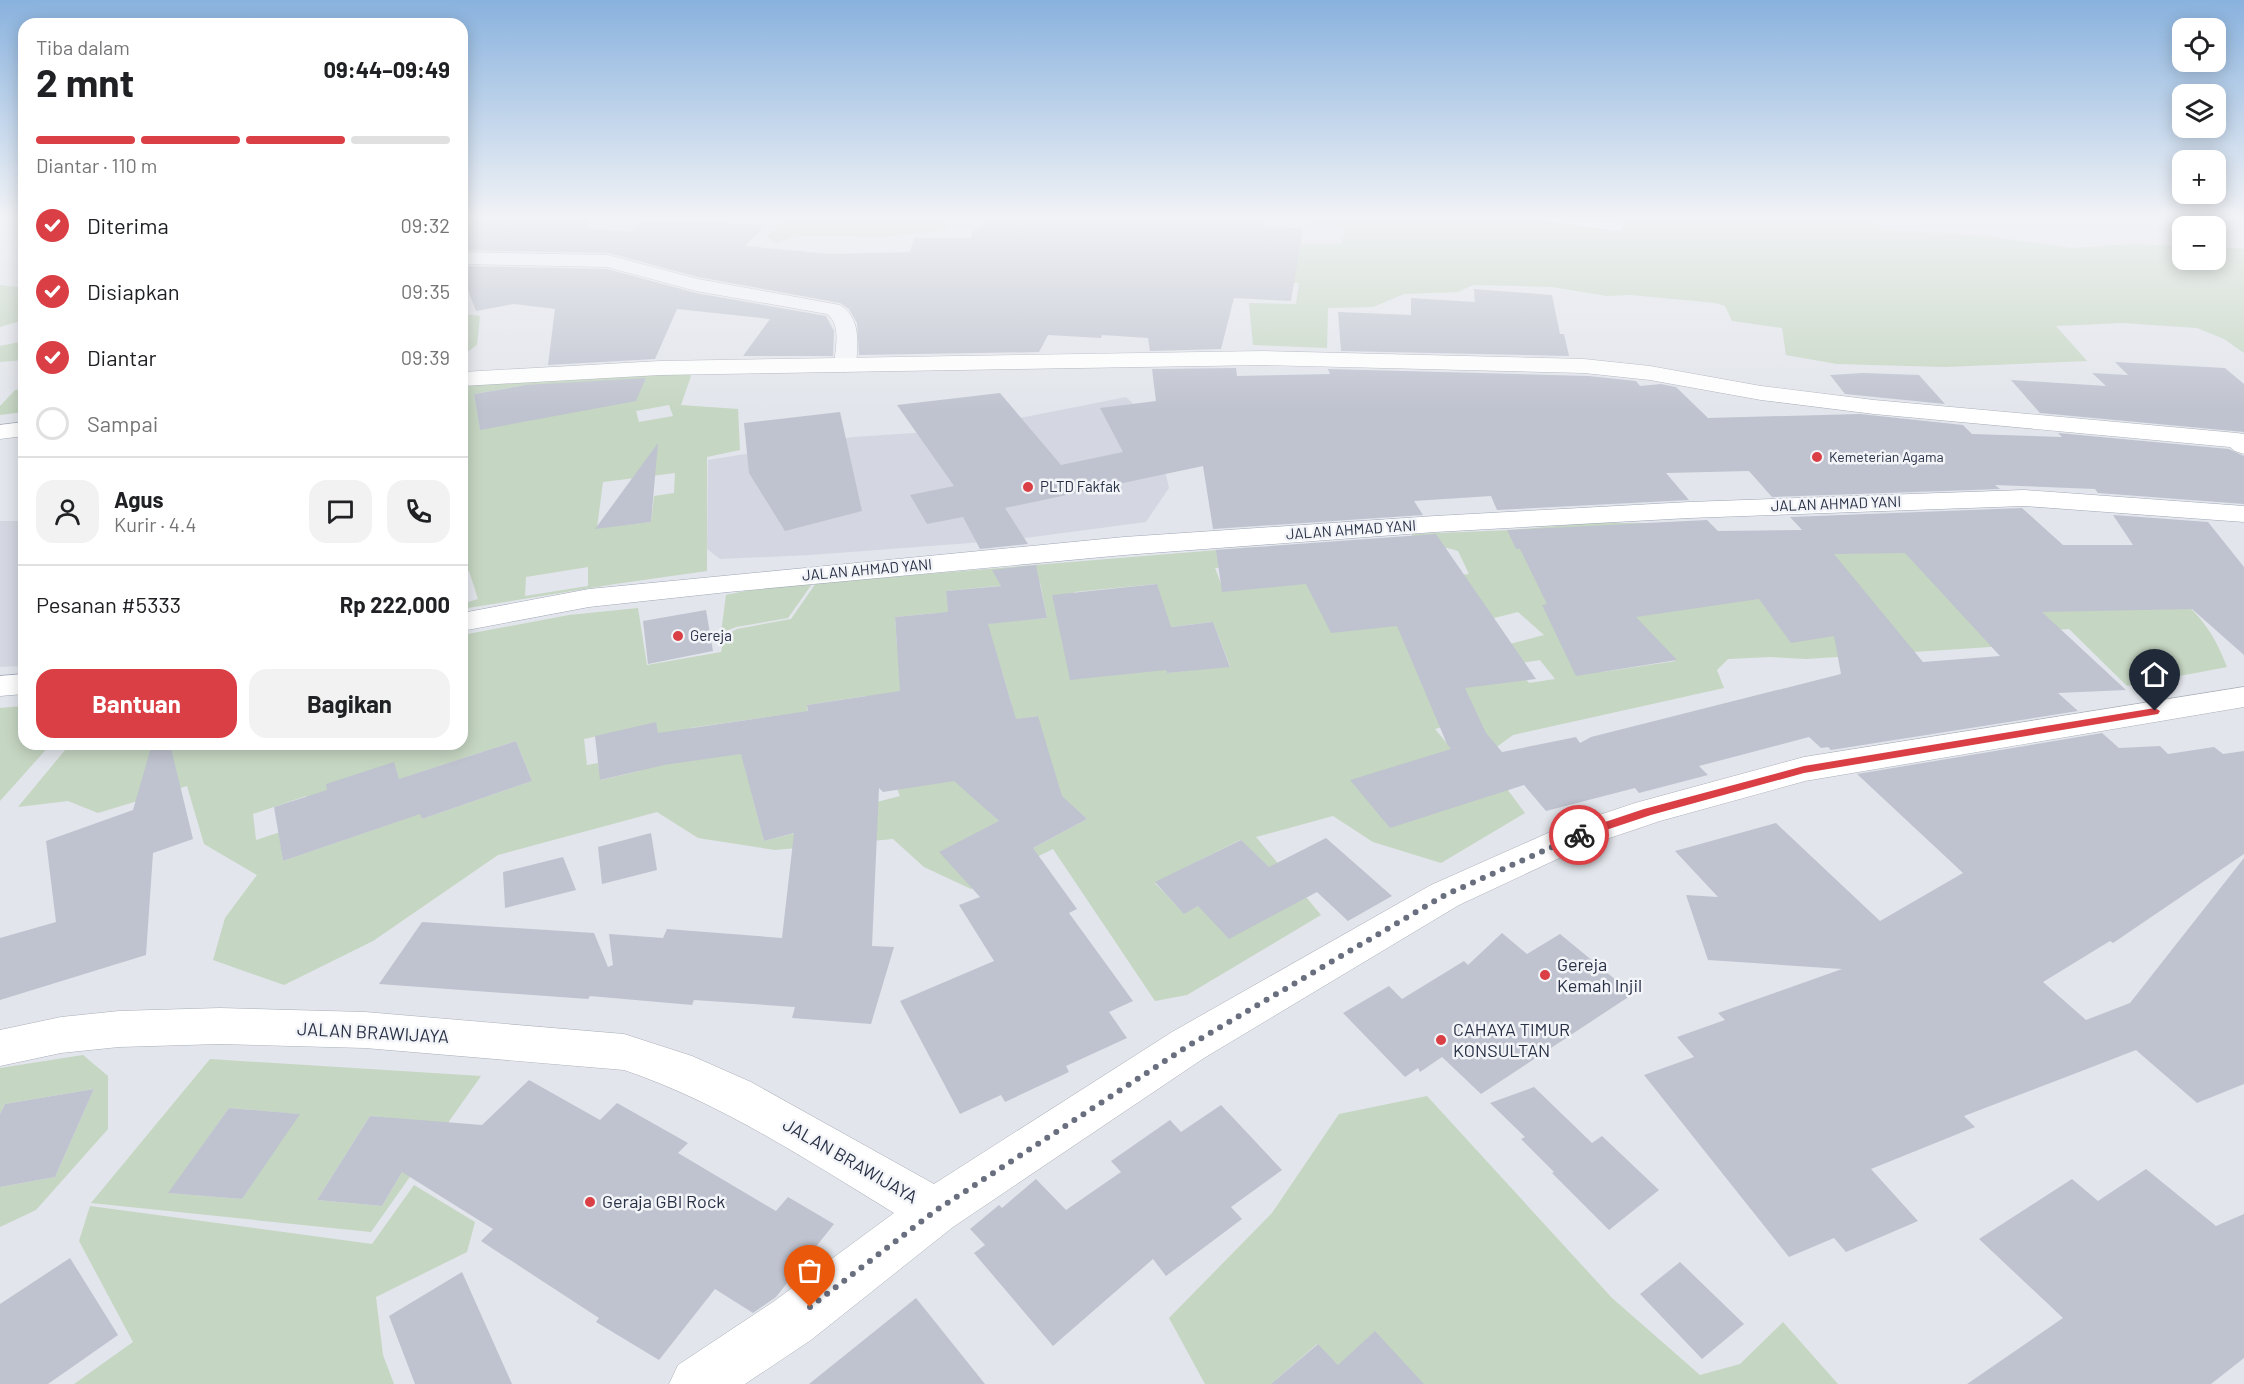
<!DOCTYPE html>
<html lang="id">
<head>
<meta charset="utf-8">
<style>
  body { margin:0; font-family:Barlow,sans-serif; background:#f2f2f2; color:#202124; height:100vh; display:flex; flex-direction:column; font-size:22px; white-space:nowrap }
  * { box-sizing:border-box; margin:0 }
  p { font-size:20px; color:#757577 }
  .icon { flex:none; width:33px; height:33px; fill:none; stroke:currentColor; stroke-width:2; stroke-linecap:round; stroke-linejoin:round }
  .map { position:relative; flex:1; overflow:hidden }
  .side { position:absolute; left:18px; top:18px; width:450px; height:732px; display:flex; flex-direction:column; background:#fff; border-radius:18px; box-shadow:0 3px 15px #0003 }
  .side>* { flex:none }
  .tools { position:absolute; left:2172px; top:18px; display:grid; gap:12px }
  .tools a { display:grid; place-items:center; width:54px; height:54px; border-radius:12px; background:#fff; box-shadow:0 3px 15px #0003; font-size:30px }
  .pin { position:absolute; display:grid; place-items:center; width:51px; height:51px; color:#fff; margin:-62px -26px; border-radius:50% 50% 50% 0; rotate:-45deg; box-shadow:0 0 6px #0007 }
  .pin .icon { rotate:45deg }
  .courier { position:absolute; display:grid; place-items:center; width:60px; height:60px; margin:-30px; border:4px solid #d93f44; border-radius:50%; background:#fff; color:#222; box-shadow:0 2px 8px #0007 }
  .summary em { font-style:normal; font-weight:700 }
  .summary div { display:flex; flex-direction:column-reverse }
  .summary { display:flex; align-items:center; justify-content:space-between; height:102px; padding:0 18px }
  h1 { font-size:39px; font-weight:700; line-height:45px }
  .bar { display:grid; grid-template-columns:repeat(4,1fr); gap:9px 6px; align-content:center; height:72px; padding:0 18px }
  .bar i { height:8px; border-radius:4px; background:#e0e0e0 }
  .bar .active { background:#d93f44 }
  .bar p { grid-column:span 4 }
  .line { display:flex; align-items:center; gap:15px; padding:0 18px; border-top:2px solid #e0e0e0 }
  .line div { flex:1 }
  .round { display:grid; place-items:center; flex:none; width:63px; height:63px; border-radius:18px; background:#f2f2f2 }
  ol { padding:0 18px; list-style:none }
  li { display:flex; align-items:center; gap:18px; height:66px }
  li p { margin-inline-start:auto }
  li .icon { padding:6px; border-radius:50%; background:#d93f44; color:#fff; stroke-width:4 }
  li:last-child { color:#757577 }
  li i { width:33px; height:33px; border:3px solid #e0e0e0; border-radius:50% }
  .primary-button { display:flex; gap:12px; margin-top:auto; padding:12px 18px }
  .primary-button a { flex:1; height:69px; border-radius:18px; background:#d93f44; color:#fff; font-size:24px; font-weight:700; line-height:69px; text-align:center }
  .primary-button a+a { background:#f2f2f2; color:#202124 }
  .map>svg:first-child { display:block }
</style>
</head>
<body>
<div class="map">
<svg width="2244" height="1384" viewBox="0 0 2244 1384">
  <rect width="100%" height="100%" fill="#e2e5eb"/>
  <path fill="#d4d7e1" d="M 1126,397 L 1154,423 L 1169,488 L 1146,522 L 1010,540 L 811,555 L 720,559 L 707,549 L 708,460 L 853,437 L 914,433 L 995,423 Z
    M 0,521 L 24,521 L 24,666 L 0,667 Z"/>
  <path fill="#c5d6c2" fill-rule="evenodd" d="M 787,217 L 946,217 L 949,230 L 872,238 L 850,236 L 797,236 L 776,243 L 767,237 Z
    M 1292,217 L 1864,217 L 1886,230 L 1979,235 L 2072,248 L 2133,244 L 2182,246 L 2182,260 L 2216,260 L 2216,247 L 2244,249 L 2244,353 L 2224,339 L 2197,328 L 2123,323 L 2056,326 L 2087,361 L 1946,367 L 1837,364 L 1786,355 L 1782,328 L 1732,321 L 1725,306 L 1716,303 L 1631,295 L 1607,296 L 1552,287 L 1473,285 L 1458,292 L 1404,294 L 1373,307 L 1328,308 L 1327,348 L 1253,345 L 1249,303 L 1296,304 L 1299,283 L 1144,277 L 1295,244 L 1341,244 L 1346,228 L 1294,221 Z
    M 0,285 L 24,288 L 24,320 L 0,327 Z
    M 462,314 L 480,316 L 477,345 L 462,356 Z
    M 24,341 L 24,360 L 0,362 L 0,346 Z
    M 692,373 L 681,405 L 738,409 L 740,450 L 707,457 L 707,571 L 615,584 L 462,609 L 462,604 L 478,599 L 469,571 L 462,573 L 462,386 ZM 524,385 L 532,420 L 480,429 L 474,394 ZM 669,405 L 673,416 L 639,422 L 636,411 ZM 675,473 L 674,493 L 654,496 L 651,522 L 597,528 L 603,482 ZM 588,567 L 588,586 L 525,596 L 526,577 Z
    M 24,389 L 24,412 L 0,415 L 0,406 L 15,390 Z
    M 1805,522 L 2169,588 C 2199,615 2212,628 2227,667 L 2127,686 L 2069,629 L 1996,634 L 2006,646 L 1806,659 L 1770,657 L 1728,659 L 1717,670 L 1724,688 L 1513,735 L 1483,757 L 1525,813 L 1441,863 L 1373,842 L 1333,816 L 1256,837 L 1321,915 L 1187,995 L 1155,1001 L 1053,849 L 971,889 L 924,867 L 893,839 L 775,850 L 698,838 L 657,812 L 498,855 L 373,941 L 284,985 L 213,960 L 225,918 L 257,875 L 204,844 L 187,786 L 98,813 L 68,801 L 18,807 L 70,744 L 152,744 L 150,752 L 187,744 L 462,744 L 462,635 L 569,615 L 638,608 L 647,665 L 721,652 L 724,636 L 737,629 L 791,619 L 816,583 L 1254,547 L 1294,547 L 1434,578 L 1469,574 L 1458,551 C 1443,545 1428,548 1413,542 L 1412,534 L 1512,530 L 1588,523 L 1674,523 L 1836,558 ZM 1273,563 L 1224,592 L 1215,568 ZM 1040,582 L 1047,618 L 950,627 L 946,591 ZM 1156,584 L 1166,614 L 1074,593 L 1074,592 ZM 1518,612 L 1544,635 L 1483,651 L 1458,627 ZM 937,613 L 940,641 L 897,646 L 895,617 ZM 1213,622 L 1230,666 L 1167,673 L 1153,629 ZM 1651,633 L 1676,661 L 1602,672 ZM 1540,660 L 1555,679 L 1529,683 L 1514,664 ZM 1002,672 L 1012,705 L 926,718 L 920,684 ZM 866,696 L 811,742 L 807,705 ZM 782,715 L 785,747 L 689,761 L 690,728 ZM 1037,716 L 1052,764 L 907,736 ZM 1473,719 L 1455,753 L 1435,729 ZM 656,723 L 637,754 L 639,771 L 601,780 L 598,763 L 587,765 L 584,739 ZM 516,741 L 532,781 L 422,819 L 409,776 ZM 886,760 L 900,796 L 842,811 ZM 1044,781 L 1087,819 L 968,883 L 999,821 L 987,810 ZM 752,795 L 818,827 L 764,841 ZM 306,796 L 311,822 L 256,840 L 253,814 ZM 396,822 L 283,861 L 279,835 ZM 1240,840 L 1271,869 L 1184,913 L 1155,883 Z
    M 812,584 L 788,618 L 736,627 L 721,633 L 726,595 L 759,588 Z
    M 24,706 L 24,744 L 51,744 L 0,801 L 0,708 Z
    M 83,1055 L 108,1076 L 108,1129 L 36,1210 L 0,1227 L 0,1187 L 55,1177 L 94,1089 L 5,1104 L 0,1114 L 0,1068 Z
    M 210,1059 L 481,1076 L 371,1232 L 91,1203 ZM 229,1108 L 299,1114 L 242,1199 L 169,1193 ZM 370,1116 L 431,1122 L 382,1206 L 317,1200 Z
    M 1427,1096 L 1612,1298 L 1700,1375 L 1740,1364 L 1783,1322 L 1838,1384 L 1424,1384 L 1338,1365 L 1317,1344 L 1271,1384 L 1205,1384 L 1169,1318 L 1272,1213 L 1339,1114 Z
    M 414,1185 L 475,1222 L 467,1252 L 376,1297 L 383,1355 L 394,1384 L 74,1384 L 133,1342 L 79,1241 L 90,1206 L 372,1244 Z"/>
  <path fill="#bfc3cf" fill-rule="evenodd" d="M 462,217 L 587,217 L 587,228 L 630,232 L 646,219 L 766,225 L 745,246 L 829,254 L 910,252 L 914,238 L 971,238 L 973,229 L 981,229 L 984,217 L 1116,219 L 1117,217 L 1264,217 L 1264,227 L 1303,228 L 1291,301 L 1234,298 L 1221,349 L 1150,351 L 1148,338 L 1102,335 L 1101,338 L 1048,335 L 1039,352 L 859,355 L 857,323 L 849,309 L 840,303 L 698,277 L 609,253 L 462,250 Z
    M 462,266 L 607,269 L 696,293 L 826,316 L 834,331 L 833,356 L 743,356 L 770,319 L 677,309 L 655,359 L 548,365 L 555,309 L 514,304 L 476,311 L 462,275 Z
    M 1474,289 L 1552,295 L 1560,334 L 1564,334 L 1569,356 L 1341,351 L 1338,312 L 1411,315 L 1411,298 L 1475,302 Z
    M 2115,362 L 2225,368 L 2244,384 L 2244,432 L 2040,413 L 2011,380 L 2106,386 L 2092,373 L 2128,375 Z
    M 1236,368 L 1237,376 L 1330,374 L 1328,369 L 1589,376 L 1636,381 L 1640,386 L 1661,384 L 1676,387 L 1708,418 L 1860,414 L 1963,425 L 1972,434 L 2062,437 L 2058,433 L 2229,449 L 2244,456 L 2244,504 L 2098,493 L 2095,489 L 1995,485 L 2000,489 L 1772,497 L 1749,471 L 1666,473 L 1689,500 L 1497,510 L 1491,496 L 1414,501 L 1423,515 L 1213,529 L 1203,466 L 1005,508 L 1028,544 L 980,549 L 963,517 L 927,524 L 910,495 L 954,486 L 897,405 L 1000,393 L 1061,465 L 1123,452 L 1100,408 L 1156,401 L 1152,369 Z
    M 1863,373 L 1919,375 L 1945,404 L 1845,394 L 1830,375 Z
    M 646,378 L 636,401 L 480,430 L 474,394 L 525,385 Z
    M 840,412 L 862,511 L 785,531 L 749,473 L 744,423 Z
    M 658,443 L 651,522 L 595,529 Z
    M 2022,508 L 2063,545 L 2133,545 L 2113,515 L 2208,522 L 2244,567 L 2244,655 L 2192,609 L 2042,612 L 2126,690 L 2058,693 L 2078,711 L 1831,750 L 1828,747 L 1821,748 L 1809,737 L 1699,766 L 1708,775 L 1639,793 L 1635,788 L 1546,811 L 1524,785 L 1390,828 L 1350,780 L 1451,749 L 1447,744 L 1397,626 L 1331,633 L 1306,584 L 1222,592 L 1216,550 L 1436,534 L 1536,679 L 1465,688 L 1486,733 L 1502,752 L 1576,737 L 1580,743 L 1591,737 L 1841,674 L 1834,636 L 1791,643 L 1759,599 L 1636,617 L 1677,660 L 1576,676 L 1542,605 L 1547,604 L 1520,549 L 1516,549 L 1507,530 L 1707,520 L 1718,531 L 1802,530 L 1790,517 ZM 1905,553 L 2000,656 L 1923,662 L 1834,554 Z
    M 1036,565 L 1047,618 L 988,624 L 1016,719 L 1038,716 L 1062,796 L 1087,819 L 1033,848 L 1077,909 L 1069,913 L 1133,1001 L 1109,1012 L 1127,1038 L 1066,1066 L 1069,1072 L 1005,1102 L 1001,1095 L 960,1114 L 900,1001 L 994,961 L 959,905 L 980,897 L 939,852 L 999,821 L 954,781 L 883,792 L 879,788 L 872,946 L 894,947 L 871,1024 L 792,1018 L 795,1007 L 694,1000 L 692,1005 L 590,996 L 588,999 L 379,984 L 422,922 L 594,933 L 608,967 L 613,965 L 609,934 L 663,938 L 667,929 L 782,938 L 794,833 L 764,841 L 741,754 L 664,765 L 600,780 L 595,736 L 656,722 L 658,733 L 808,711 L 807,705 L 900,691 L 895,617 L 948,612 L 946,591 L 1001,586 L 992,570 Z
    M 1157,584 L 1171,627 L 1213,622 L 1230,667 L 1167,673 L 1166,670 L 1070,680 L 1052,595 Z
    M 706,610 L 713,651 L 648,664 L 643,621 Z
    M 2102,733 L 2119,748 L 2160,746 L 2168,754 L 2214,747 L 2223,754 L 2244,751 L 2244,854 L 2113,943 L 2110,941 L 2043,982 L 2086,1020 L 2130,1003 L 2244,858 L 2244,1084 L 2197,1103 L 2136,1050 L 2066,1077 L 1964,1116 L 1975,1127 L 1871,1169 L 1918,1221 L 1846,1252 L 1834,1238 L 1789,1257 L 1644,1075 L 1694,1057 L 1677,1037 L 1725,1020 L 1718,1013 L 1842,969 L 1708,960 L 1686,895 L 1718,897 L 1675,851 L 1776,823 L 1880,921 L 1963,873 L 1857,774 Z
    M 516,741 L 532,781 L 422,819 L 420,814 L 283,861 L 274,807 L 327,790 L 326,784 L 394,762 L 399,779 Z
    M 152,744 L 170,744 L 193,839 L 153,853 L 146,955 L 0,1000 L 0,938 L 56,922 L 46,841 L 133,810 Z
    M 651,833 L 657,870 L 602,884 L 598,847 Z
    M 1326,838 L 1392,896 L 1348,921 L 1317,892 L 1229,939 L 1198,906 L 1184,914 L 1155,882 L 1241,840 L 1269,867 Z
    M 563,857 L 576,890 L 505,908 L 503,872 Z
    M 1502,933 L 1527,954 L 1560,934 L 1633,994 L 1481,1094 L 1442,1057 L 1420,1072 L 1418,1068 L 1405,1077 L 1343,1013 L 1389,986 L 1402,999 L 1464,961 L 1468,965 Z
    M 529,1080 L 600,1120 L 617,1103 L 688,1143 L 678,1153 L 776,1211 L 788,1197 L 834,1224 L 776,1297 L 753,1313 L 715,1289 L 659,1360 L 596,1322 L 599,1318 L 481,1241 L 493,1229 L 402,1172 L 382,1206 L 317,1200 L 370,1116 L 482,1125 Z
    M 1534,1087 L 1592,1143 L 1602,1136 L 1659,1190 L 1609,1230 L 1552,1173 L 1554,1172 L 1521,1139 L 1525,1137 L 1490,1103 Z
    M 94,1089 L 55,1177 L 0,1187 L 0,1114 L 5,1104 Z
    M 1221,1105 L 1282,1170 L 1231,1207 L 1242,1219 L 1166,1276 L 1153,1259 L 1053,1346 L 974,1253 L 985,1245 L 970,1229 L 999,1205 L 1002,1208 L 1036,1179 L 1066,1210 L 1121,1172 L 1111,1161 L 1170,1120 L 1181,1132 Z
    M 229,1108 L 300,1114 L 242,1199 L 168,1193 Z
    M 2146,1169 L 2216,1226 L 2244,1214 L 2244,1358 L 2211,1384 L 1967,1384 L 2063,1318 L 1979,1239 L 2072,1179 L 2098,1201 Z
    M 70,1258 L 118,1335 L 48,1384 L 0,1384 L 0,1304 Z
    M 1680,1262 L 1744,1324 L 1702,1359 L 1640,1294 Z
    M 462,1272 L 512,1384 L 415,1384 L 389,1316 Z
    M 916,1298 L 985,1384 L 809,1384 Z
    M 1375,1331 L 1424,1384 L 1271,1384 L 1318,1344 L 1338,1365 Z"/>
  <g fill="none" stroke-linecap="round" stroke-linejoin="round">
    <g stroke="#aaafb9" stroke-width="1">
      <path id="street" d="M 462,252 L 608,255 L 698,279 L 840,305 C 861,318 858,343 856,365 L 853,370 L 845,372 L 837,370 L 834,365 C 835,350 842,324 827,314 L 696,291 L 607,267 L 462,264 Z"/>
    </g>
    <g stroke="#aaafb9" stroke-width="1">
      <path id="secondary" d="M 1542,217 L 1592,217 L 1621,222 L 1624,226 L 1621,230 L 1615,231 L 1551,222 L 1545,221 Z
        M 1264,351 L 1584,359 L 1650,366 L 1761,386 L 1874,400 L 2237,433 L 2244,434 L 2244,454 L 2235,451 L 2230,447 L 1874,414 L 1761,400 L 1650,380 L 1584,373 L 1264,365 L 660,375 L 462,386 L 462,372 L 660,361 Z
        M 24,422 L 24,436 L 0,439 L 0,425 Z
        M 2244,687 L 2244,707 L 1805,781 L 1660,821 L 1583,847 L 1459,905 L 1204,1058 L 953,1227 L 811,1340 L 745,1384 L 669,1384 L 678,1365 L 773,1302 L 894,1213 C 807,1160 721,1103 624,1070 L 365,1048 L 220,1044 L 119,1047 L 61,1053 L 0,1066 L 0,1030 L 61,1017 L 119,1011 L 220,1008 L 365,1012 L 624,1034 L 692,1056 L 751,1082 L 934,1184 L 1172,1032 L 1431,885 L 1557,829 L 1635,803 L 1804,757 Z"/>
    </g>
    <g stroke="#a0a7b8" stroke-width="1">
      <path id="primary" d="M 2024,490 L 2244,506 L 2244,522 L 2024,506 L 1689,518 L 1435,532 L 1124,555 L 728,592 L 589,607 L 462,631 L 462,613 L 589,589 L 1124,537 L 1435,516 L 1689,502 Z
        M 24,674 L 24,694 L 0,696 L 0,676 Z"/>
    </g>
    <use href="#street" fill="#f5f6f9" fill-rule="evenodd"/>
    <use href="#secondary" fill="#fff" fill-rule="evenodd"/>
    <use href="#primary" fill="#fff" fill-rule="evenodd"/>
  </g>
  <linearGradient id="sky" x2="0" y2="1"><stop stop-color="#89b2de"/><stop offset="0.53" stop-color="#f2f3f6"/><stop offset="1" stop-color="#f2f3f6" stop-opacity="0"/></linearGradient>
  <rect width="2244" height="411" fill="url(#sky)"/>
  <path fill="#d93f44" d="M 2155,708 L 2160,711 L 2158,714 L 1804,773 L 1651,815 L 1579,839 L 1573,835 L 1575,832 L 1644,809 L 1804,766 Z"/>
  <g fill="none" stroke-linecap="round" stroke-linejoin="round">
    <path stroke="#696f7f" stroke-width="6" stroke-dasharray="0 10.8" d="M 810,1307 L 935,1211 L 1188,1046 L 1445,895 L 1579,835"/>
  </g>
  <g fill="#d93f44" stroke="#f2f4f8" stroke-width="2">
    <circle cx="1817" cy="457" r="6"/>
    <circle cx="1028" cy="487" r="6"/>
    <circle cx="678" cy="636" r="6"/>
    <circle cx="1545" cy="975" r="6"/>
    <circle cx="1441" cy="1040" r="6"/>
    <circle cx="590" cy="1202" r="6"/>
  </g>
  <g text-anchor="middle" stroke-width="5" stroke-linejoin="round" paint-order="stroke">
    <g font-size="14" fill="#283045" stroke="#f2f4f8" text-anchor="start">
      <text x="1829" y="462">Kemeterian Agama</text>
    </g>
    <g font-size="15" fill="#283045" stroke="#f2f4f8" text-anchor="start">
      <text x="1040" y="492">PLTD Fakfak</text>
      <text x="690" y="641">Gereja</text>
    </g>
    <g font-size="15" fill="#283045" stroke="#f2f4f8">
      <text transform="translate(1836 504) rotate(-2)" y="5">JALAN AHMAD YANI</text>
      <text transform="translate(1351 530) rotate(-4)" y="5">JALAN AHMAD YANI</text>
      <text transform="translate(867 570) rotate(-5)" y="5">JALAN AHMAD YANI</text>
    </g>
    <g font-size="18" fill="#283045" stroke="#f2f4f8" text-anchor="start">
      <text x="1557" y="971">Gereja<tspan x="1557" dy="21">Kemah Injil</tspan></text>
      <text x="1453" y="1036">CAHAYA TIMUR<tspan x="1453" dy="21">KONSULTAN</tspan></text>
      <text x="602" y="1208">Geraja GBI Rock</text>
    </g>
    <g font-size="18" fill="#283045" stroke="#f2f4f8">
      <text transform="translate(373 1033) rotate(3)" y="6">JALAN BRAWIJAYA</text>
      <text transform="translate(850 1161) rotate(30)" y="6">JALAN BRAWIJAYA</text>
    </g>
  </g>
</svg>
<div class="tools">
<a><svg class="icon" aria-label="locate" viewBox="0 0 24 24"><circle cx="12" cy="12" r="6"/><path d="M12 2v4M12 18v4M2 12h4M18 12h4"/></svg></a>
<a><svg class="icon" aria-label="layers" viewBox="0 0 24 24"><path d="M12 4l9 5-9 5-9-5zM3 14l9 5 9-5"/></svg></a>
<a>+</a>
<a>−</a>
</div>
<div class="pin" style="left:810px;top:1307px;background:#ea580c"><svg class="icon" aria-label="bag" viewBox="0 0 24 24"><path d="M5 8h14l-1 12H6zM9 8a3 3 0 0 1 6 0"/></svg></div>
<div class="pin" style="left:2155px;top:711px;background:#1f2937"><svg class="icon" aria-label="home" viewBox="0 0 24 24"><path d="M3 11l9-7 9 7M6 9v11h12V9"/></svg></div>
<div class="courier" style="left:1579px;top:835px"><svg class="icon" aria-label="bike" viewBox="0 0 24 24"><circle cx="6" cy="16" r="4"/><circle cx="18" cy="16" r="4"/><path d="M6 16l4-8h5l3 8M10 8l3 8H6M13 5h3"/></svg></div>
<section class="side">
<div class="summary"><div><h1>2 mnt</h1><p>Tiba dalam</p></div><em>09:44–09:49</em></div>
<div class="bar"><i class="active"></i><i class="active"></i><i class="active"></i><i></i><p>Diantar · 110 m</p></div>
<ol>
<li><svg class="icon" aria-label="check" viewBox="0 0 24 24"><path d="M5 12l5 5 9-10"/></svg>Diterima<p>09:32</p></li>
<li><svg class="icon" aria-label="check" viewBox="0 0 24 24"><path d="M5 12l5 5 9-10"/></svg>Disiapkan<p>09:35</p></li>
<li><svg class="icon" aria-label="check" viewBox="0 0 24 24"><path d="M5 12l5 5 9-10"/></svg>Diantar<p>09:39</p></li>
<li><i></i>Sampai</li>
</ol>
<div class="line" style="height:108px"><a class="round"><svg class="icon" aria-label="person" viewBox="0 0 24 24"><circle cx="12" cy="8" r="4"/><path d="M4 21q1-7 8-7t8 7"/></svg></a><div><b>Agus</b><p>Kurir · 4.4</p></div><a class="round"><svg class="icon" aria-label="chat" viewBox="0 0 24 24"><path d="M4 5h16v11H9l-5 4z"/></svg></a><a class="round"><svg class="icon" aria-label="phone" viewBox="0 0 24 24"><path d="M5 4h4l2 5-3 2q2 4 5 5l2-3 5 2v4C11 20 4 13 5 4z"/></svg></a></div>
<div class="line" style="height:78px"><div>Pesanan #5333</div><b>Rp 222,000</b></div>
<div class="primary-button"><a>Bantuan</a><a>Bagikan</a></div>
</section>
</div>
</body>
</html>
